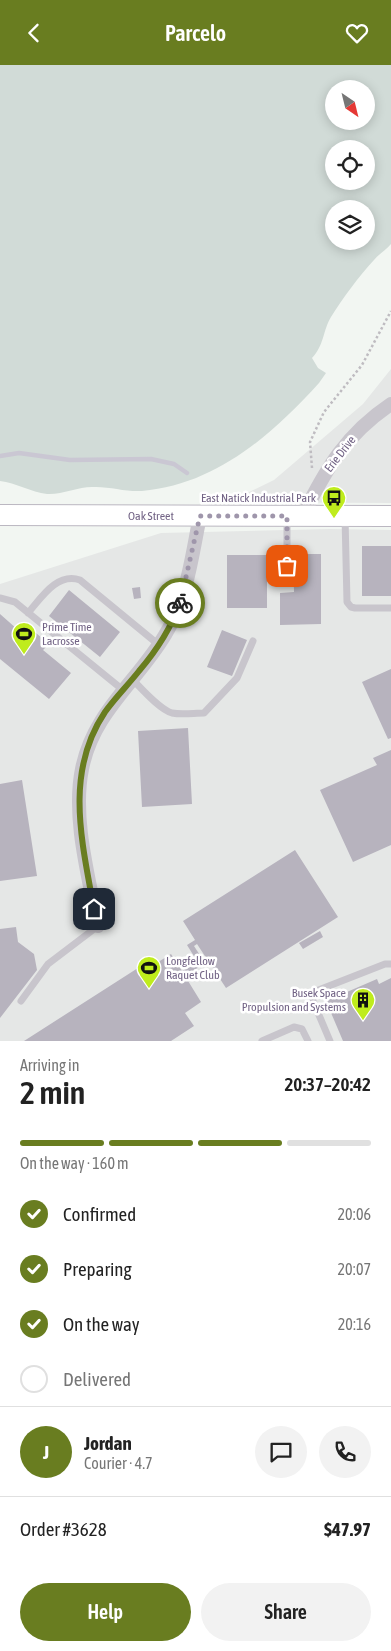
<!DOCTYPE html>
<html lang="en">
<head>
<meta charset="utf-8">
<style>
  body { margin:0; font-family:"Asap Condensed",sans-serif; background:#f2f2f2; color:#222; height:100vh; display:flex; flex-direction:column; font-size:19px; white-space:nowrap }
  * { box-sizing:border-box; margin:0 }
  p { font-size:16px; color:#767676 }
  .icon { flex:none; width:28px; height:28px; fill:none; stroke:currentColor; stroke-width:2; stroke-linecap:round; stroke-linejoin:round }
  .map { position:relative; height:976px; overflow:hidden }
  .panel { display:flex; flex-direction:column; background:#fff; flex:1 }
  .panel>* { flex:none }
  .needle { width:32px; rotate:145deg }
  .controls { position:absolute; left:325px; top:15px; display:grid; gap:10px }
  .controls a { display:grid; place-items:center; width:50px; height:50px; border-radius:50%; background:#fff; box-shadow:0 2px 12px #0003; font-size:25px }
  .pin { position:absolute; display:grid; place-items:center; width:42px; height:42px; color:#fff; margin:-21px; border-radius:10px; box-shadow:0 2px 8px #0006 }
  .courier { position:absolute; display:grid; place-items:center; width:50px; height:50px; margin:-25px; border:4px solid #697d20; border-radius:50%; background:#fff; color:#222; box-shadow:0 1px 6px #0007 }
  .head em { font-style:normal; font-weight:600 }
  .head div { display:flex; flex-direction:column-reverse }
  .head { display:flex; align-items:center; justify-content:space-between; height:85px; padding:0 20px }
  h1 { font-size:32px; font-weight:600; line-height:38px }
  .bar { display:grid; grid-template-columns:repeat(4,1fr); gap:8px 5px; align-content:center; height:60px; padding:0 20px }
  .bar i { height:6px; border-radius:4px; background:#e0e0e0 }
  .bar .on { background:#697d20 }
  .bar p { grid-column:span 4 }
  .line { display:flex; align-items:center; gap:12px; padding:0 20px; border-top:1px solid #e0e0e0 }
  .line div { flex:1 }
  .round { display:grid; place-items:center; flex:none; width:52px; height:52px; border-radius:26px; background:#f2f2f2 }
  ol { padding:0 20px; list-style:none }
  li { display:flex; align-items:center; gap:15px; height:55px }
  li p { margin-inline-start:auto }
  li .icon { padding:5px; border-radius:50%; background:#697d20; color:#fff; stroke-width:4 }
  li:last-child { color:#767676 }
  li i { width:28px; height:28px; border:2px solid #e0e0e0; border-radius:50% }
  .button { display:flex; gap:10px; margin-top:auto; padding:10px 20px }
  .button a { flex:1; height:58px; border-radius:30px; background:#697d20; color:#fff; font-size:20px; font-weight:600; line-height:58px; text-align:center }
  .button a+a { background:#f2f2f2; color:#222 }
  header { display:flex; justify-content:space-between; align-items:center; height:65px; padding:0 20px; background:#697d20; color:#fff; font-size:22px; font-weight:600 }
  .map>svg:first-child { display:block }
</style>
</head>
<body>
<header><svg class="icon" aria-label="back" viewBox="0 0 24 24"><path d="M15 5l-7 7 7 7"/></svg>Parcelo<svg class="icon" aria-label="heart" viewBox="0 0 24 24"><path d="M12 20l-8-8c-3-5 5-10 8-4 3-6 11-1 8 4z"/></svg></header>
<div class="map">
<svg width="391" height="976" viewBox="0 0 391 976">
  <rect width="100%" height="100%" fill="#f2f6f2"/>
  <path fill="#e5e7e6" d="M 391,304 L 391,438 L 206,437 L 232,433 L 247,428 L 274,415 L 363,339 Z
    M 330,464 L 391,465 L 391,976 L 0,976 L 0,519 L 161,468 Z"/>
  <path fill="#d1dbd7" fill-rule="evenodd" d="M 0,0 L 391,0 L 391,179 C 386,185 379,189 374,195 C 359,211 343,233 331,252 C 323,265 324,281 312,293 L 318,303 L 326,308 L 319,318 C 272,370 215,420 142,426 C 125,427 109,421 92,422 C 78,422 61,430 47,429 C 31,427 16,418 0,416 ZM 334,24 L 366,24 L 366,56 L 334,56 ZM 334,84 L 366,84 L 366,116 L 334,116 ZM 334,144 L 366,144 L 366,176 L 334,176 Z"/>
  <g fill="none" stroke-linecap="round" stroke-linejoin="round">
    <path stroke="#cac7d3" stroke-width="4.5" d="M 0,391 L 19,388 L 70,395 L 151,394 L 174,399 L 187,408"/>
  </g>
  <path fill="#b7b3be" d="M 362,481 L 391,481 L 391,531 L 362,531 Z
    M 293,489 L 321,489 L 321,559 L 280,560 L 280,528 L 294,527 Z
    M 227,490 L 267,490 L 267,543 L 227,543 Z
    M 140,522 L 141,533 L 134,534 L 132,523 Z
    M 69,525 L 120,567 L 100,592 L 49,551 Z
    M 0,549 L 17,564 L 23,557 L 49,579 L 43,585 L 71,608 L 49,634 L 0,594 Z
    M 222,565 L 247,575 L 232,611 L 207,602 Z
    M 391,604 L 391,673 L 388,674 L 362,617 Z
    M 188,663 L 192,739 L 142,742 L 138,666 Z
    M 391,685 L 391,780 L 353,797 L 320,725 L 377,700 L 373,693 Z
    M 22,715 L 37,811 L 0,816 L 0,719 Z
    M 295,785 L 338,852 L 226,923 L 197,879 L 194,881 L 205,898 L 185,911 L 201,937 L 185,948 L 194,961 L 171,976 L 24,976 L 152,894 L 155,899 L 171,889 L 182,906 L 197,896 L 187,880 L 195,875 L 183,856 Z
    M 16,862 L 18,877 L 34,889 L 37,905 L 0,953 L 0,864 Z
    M 320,866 L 323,872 L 303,884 L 299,878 Z
    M 391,913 L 391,976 L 343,976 L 326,936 L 377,914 L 379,919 Z"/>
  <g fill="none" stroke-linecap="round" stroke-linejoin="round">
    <g stroke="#bbb7c1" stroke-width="22">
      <path id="secondary" d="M 0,450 L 391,451"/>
    </g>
    <path stroke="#bfbcc1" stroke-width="2.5" stroke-dasharray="2.5 2.5" stroke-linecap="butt" d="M 312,403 L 310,377 L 324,347 L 362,300 L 391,246"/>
    <path stroke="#c8c5cc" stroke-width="7" d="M 345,452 L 347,537 L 351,542 L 355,543 L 391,543
      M 287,453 L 287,518
      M 0,533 L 15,537 L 123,625
      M 28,548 C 41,533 57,507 80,515 L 159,580
      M 132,614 C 142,624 159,644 172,648 C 182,650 194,648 204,648 L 237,613 L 253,576
      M 21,936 L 48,899 L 98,861
      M 262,976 L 294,962 L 302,964 L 308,976
      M 330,976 L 313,936 L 313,932 L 316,926 L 385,899 L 391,899"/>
    <path stroke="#c8c5cc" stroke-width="14" d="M 303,450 C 326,404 346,369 391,339
      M 98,861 C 89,813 72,753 82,704 C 93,647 137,617 165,570 C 187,535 192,490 200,451"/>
    <use href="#secondary" stroke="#fff" stroke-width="20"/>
  </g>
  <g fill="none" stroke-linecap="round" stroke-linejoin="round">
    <path stroke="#9f96ab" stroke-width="5" stroke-dasharray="0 9" d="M 180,538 L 200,451 L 287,451 L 287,501"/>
    <path stroke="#697d20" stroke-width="6" d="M 94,844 C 82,777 64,708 105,647 C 115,633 128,620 139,606 C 157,585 171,563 180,538"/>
  </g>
  <defs>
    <g id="bus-pin" transform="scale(1.25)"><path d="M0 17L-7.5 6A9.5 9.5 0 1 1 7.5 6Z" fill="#bfec1d" stroke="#fff"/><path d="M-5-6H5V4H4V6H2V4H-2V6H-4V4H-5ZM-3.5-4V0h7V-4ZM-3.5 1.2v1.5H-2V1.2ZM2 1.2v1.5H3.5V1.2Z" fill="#111"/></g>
    <g id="stadium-pin" transform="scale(1.25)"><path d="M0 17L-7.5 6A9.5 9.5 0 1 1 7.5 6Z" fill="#bfec1d" stroke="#fff"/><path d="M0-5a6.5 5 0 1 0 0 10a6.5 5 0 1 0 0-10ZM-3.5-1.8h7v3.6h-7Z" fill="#111"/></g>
    <g id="building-pin" transform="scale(1.25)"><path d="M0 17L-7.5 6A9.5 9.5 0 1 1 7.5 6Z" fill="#bfec1d" stroke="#fff"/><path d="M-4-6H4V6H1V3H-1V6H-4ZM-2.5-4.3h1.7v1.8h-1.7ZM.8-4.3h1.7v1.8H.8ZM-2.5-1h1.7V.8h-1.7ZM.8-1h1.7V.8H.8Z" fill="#111"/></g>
  </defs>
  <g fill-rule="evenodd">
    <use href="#bus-pin" x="334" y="433"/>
    <use href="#stadium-pin" x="24" y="569"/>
    <use href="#stadium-pin" x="149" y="903"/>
    <use href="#building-pin" x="363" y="935"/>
  </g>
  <g text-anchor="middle" stroke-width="5" stroke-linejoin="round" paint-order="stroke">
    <g font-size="12" fill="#726385" stroke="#fff">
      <text transform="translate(340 389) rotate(-52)" y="4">Erie Drive</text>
      <text x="151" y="455">Oak Street</text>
    </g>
    <g font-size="12" fill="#726385" stroke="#fff" text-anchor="end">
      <text x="316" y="437">East Natick Industrial Park</text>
      <text x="42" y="566" text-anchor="start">Prime Time<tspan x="42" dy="14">Lacrosse</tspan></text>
      <text x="166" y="900" text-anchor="start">Longfellow<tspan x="166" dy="14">Raquet Club</tspan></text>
      <text x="346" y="932">Busek Space<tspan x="346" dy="14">Propulsion and Systems</tspan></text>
    </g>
  </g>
</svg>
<div class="controls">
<a><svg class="needle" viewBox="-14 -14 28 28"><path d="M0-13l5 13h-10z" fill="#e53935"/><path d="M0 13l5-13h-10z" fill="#767676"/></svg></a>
<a><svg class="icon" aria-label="locate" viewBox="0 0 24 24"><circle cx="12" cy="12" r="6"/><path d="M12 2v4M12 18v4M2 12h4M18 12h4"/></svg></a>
<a><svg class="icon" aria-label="layers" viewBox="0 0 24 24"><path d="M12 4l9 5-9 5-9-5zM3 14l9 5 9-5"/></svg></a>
</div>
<div class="pin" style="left:287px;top:501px;background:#ea580c"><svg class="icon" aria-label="bag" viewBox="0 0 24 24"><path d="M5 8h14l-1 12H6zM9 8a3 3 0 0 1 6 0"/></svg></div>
<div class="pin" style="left:94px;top:844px;background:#1f2937"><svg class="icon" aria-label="home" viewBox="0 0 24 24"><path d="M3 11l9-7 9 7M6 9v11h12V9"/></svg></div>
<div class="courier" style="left:180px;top:538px"><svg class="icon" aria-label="bike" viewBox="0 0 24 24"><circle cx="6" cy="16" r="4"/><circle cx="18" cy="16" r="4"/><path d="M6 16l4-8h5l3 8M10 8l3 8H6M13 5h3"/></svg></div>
</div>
<section class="panel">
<div class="head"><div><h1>2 min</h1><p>Arriving in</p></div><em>20:37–20:42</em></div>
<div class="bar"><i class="on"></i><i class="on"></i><i class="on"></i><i></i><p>On the way · 160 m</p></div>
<ol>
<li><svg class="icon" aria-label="check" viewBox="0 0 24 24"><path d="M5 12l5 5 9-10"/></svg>Confirmed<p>20:06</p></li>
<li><svg class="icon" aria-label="check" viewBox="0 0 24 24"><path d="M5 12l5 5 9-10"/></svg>Preparing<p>20:07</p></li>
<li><svg class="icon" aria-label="check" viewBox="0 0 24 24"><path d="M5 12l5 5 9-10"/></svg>On the way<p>20:16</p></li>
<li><i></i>Delivered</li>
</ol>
<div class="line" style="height:90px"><b class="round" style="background:#697d20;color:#fff">J</b><div><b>Jordan</b><p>Courier · 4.7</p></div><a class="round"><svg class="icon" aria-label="chat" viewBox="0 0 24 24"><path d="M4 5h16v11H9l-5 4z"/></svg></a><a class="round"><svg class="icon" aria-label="phone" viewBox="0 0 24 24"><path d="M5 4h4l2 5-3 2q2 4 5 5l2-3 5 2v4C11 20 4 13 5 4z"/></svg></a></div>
<div class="line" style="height:65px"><div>Order #3628</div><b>$47.97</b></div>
<div class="button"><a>Help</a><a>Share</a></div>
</section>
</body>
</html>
